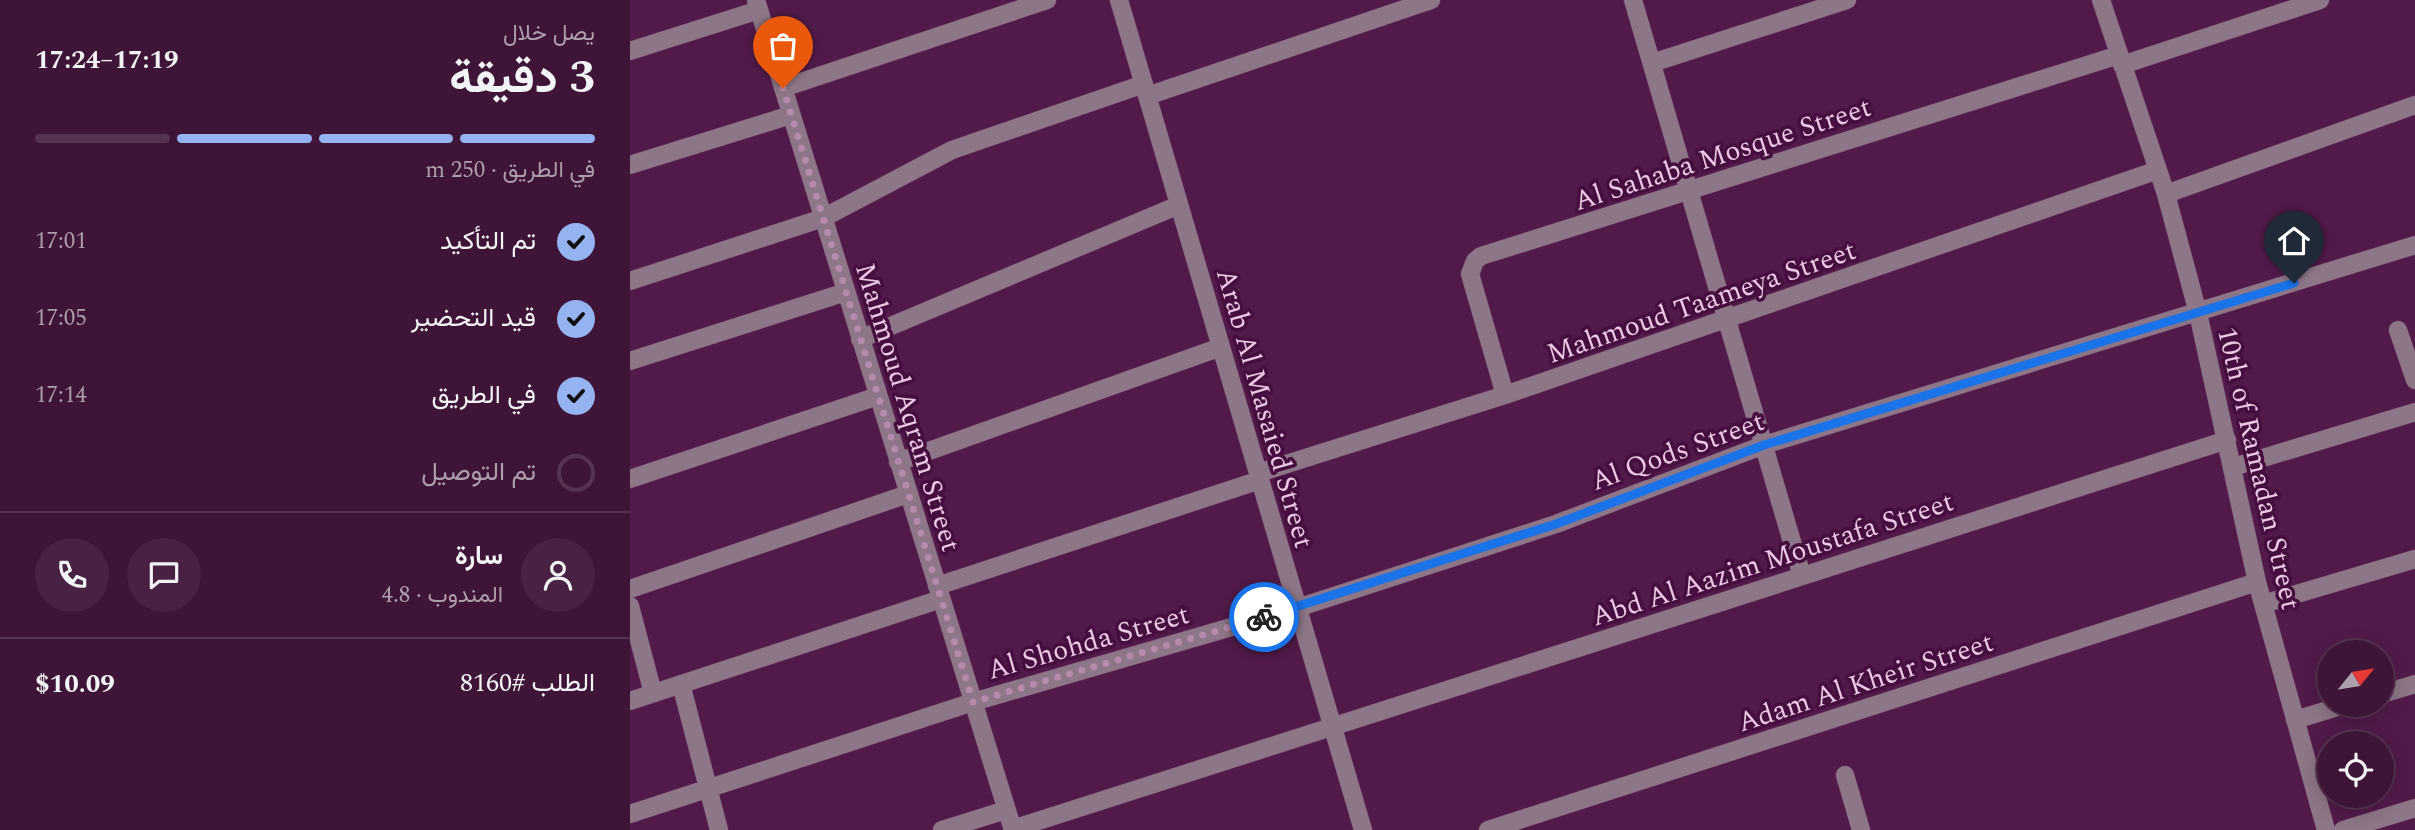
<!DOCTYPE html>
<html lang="ar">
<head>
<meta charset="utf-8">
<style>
  body { margin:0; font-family:Spectral,Vazirmatn,serif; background:#492142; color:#f1f3f6; direction:rtl; height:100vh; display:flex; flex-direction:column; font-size:26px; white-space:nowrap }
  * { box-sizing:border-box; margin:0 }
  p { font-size:23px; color:#ad9ead }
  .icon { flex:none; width:38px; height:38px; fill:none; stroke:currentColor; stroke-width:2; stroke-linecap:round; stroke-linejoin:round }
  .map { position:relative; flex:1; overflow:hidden; direction:ltr }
  .side { display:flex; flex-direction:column; background:#3e1437; width:630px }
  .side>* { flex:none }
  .needle { width:46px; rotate:60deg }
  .controls { position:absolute; left:1687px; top:640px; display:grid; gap:14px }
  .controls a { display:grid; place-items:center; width:77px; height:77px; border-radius:50%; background:#3e1437; box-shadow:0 4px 18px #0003,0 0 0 2px #573352; font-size:35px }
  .pin { position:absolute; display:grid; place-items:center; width:60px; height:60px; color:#fff; margin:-72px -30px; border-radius:50% 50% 50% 0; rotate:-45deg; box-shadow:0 0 7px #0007 }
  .pin .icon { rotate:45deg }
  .courier { position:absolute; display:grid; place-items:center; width:70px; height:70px; margin:-35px; border:5px solid #1a73e8; border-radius:50%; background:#fff; color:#222; box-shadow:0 2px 9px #0007 }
  .head em { font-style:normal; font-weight:700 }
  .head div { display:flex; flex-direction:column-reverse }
  .head { display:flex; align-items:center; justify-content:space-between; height:119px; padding:0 35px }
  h1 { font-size:46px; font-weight:700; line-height:52px }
  .bar { display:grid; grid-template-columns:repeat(4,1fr); gap:10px 7px; align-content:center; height:84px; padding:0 35px }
  .bar i { height:9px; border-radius:5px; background:#573352 }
  .bar .current { background:#95b2f1 }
  .bar p { grid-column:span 4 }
  .line { display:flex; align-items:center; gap:18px; padding:0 35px; border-top:2px solid #573352 }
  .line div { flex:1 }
  .round { display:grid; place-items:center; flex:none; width:74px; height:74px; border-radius:37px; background:#492142 }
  ol { padding:0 35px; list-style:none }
  li { display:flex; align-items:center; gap:21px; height:77px }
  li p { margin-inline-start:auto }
  li .icon { padding:7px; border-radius:50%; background:#95b2f1; color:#111; stroke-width:4 }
  li:last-child { color:#ad9ead }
  li i { width:38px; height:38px; border:4px solid #573352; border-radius:50% }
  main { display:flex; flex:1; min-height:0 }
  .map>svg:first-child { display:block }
</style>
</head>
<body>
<main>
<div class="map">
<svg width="1785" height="830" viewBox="0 0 1785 830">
  <rect width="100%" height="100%" fill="#521a49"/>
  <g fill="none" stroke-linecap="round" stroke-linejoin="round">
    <g stroke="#6d3965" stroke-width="19">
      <path id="minor" d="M 126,0 L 383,830
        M 489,0 L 733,830
        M 1003,0 L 1172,576
        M 1471,0 L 1536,194 L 1568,313 L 1627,582 L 1696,830
        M 0,51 L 129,10
        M 1022,63 L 1217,0
        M 1492,65 L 1690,0
        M 153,88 L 417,0
        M 517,96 L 801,0
        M 0,165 L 161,115
        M 1536,194 L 1785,105
        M 0,281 L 193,218 L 322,150 L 514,84
        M 1768,330 L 1785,380
        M 230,339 L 549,205
        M 0,361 L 216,292
        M 875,395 L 840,274 L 845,261 L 851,256 L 1489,55
        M 268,462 L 591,347
        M 1603,467 L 1785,412
        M 628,473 L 875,395 L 1528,170
        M 0,479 L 248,396
        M 307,586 L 630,480
        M 0,589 L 278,494
        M 1633,604 L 1785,559
        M 0,606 L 23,693
        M 51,684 L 89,830
        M 1752,694 L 1785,684
        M 0,701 L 311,599
        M 1665,720 L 1714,705
        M 1215,775 L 1231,830
        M 0,814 L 343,702 L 667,608 L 926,524 L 1134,445 L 1785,245
        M 383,829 L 1597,440
        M 312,830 L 376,810
        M 858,830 L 1627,582
        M 1713,830 L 1785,808"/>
    </g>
    <use href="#minor" stroke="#8d7687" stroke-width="18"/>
  </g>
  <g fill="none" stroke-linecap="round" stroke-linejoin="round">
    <path stroke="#b58aac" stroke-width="7" stroke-dasharray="0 12.6" d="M 153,88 L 343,702 L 634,617"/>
    <path stroke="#1a73e8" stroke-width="9" d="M 634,617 L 926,524 L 1134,445 L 1664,283"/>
  </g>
  <g text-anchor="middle" stroke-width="7" stroke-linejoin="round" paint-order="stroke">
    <g font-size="28" fill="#eac7e2" stroke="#460e3e">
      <text transform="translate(1092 153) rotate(-18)" y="10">Al Sahaba Mosque Street</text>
      <text transform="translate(1071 301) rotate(-19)" y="10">Mahmoud Taameya Street</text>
      <text transform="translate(279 407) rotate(73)" y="10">Mahmoud Aqram Street</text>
      <text transform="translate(636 408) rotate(74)" y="10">Arab Al Masaied Street</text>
      <text transform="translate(1047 450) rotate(-20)" y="10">Al Qods Street</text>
      <text transform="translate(1630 468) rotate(77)" y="10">10th of Ramadan Street</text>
      <text transform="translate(1142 558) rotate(-18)" y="10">Abd Al Aazim Moustafa Street</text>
      <text transform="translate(458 641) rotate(-16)" y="10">Al Shohda Street</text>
      <text transform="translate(1235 681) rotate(-18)" y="10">Adam Al Kheir Street</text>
    </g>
  </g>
</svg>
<div class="controls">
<a><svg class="needle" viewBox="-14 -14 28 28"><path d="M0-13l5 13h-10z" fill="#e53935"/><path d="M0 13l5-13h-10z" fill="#ad9ead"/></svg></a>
<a><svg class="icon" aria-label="locate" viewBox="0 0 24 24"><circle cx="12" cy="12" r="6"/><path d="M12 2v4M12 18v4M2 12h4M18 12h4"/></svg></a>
</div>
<div class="pin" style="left:153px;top:88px;background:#ea580c"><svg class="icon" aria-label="bag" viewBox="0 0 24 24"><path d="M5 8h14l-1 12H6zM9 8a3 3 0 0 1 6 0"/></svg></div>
<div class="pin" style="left:1664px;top:283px;background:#1f2937"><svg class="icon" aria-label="home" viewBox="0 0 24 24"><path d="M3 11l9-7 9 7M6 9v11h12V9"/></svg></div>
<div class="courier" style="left:634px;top:617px"><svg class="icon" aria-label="bike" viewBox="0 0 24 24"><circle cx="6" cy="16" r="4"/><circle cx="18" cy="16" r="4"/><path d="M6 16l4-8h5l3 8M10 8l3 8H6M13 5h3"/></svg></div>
</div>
<section class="side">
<div class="head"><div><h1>3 دقيقة</h1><p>يصل خلال</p></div><em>17:19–17:24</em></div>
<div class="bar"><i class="current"></i><i class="current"></i><i class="current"></i><i></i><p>في الطريق · 250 m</p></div>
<ol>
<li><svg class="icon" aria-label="check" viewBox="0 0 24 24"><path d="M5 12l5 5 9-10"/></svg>تم التأكيد<p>17:01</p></li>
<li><svg class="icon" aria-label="check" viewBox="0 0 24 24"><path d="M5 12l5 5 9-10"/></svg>قيد التحضير<p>17:05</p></li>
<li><svg class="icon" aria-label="check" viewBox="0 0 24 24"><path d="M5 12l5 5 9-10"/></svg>في الطريق<p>17:14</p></li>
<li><i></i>تم التوصيل</li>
</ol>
<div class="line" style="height:126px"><a class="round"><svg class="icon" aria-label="person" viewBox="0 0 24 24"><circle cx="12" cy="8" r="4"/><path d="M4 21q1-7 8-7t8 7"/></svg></a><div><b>سارة</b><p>المندوب · 4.8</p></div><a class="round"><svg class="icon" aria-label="chat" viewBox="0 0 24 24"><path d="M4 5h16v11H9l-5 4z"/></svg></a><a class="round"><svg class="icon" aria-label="phone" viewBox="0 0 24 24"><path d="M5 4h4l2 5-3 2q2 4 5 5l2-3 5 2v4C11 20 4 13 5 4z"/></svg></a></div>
<div class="line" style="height:91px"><div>الطلب #8160</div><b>$10.09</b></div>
</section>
</main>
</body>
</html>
